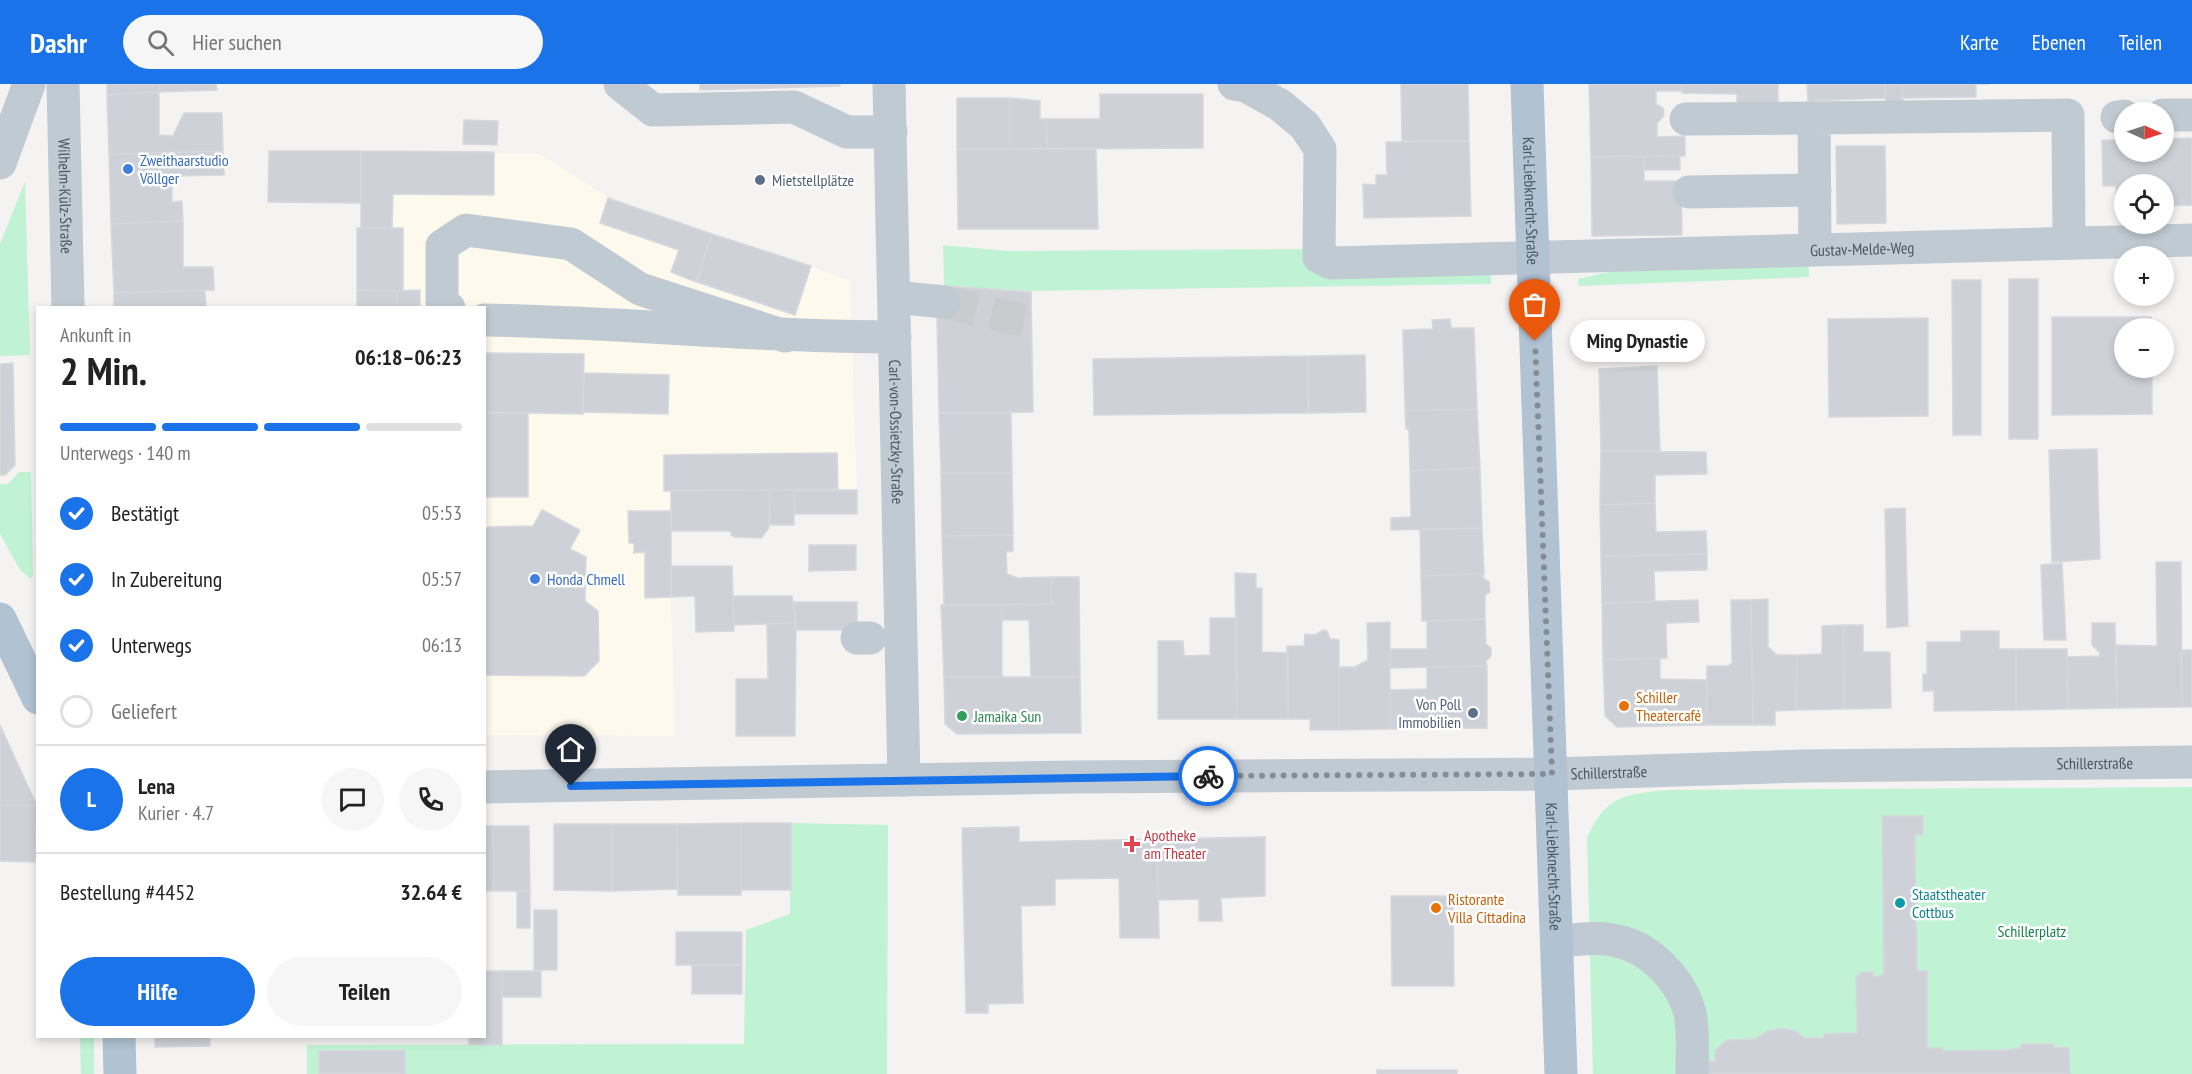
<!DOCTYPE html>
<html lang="de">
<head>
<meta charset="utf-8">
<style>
  body { margin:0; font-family:"PT Sans Narrow",sans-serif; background:#f6f6f6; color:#222; height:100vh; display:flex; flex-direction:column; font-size:22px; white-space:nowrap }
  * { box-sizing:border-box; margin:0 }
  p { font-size:20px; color:#767676 }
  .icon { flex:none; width:33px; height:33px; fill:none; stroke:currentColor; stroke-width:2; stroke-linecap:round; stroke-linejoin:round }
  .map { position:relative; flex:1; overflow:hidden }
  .side { position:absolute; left:36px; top:222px; width:450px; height:732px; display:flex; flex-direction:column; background:#fff; border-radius:0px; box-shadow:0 3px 9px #0003 }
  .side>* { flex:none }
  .needle { width:39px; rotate:93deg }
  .fabs { position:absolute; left:2114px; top:18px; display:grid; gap:12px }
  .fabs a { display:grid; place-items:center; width:60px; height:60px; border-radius:50%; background:#fff; box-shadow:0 3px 9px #0003; font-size:30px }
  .pin { position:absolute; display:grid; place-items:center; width:51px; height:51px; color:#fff; margin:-62px -26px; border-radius:50% 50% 50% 0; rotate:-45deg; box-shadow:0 0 6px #0007 }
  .pin .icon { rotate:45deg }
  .courier { position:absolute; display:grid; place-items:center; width:60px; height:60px; margin:-30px; border:4px solid #1a73e8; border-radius:50%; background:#fff; color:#222; box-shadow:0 2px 8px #0007 }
  .bubble { position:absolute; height:42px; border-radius:21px; background:#fff; box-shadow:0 3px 9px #0003; font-size:20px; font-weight:600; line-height:42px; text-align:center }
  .overview em { font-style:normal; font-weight:600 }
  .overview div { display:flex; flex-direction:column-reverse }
  .overview { display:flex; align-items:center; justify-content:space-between; height:102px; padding:0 24px }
  h1 { font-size:39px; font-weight:600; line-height:45px }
  .bar { display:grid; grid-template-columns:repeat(4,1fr); gap:9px 6px; align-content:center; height:72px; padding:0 24px }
  .bar i { height:8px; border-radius:4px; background:#e0e0e0 }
  .bar .selected { background:#1a73e8 }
  .bar p { grid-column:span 4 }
  .line { display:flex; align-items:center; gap:15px; padding:0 24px; border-top:2px solid #e0e0e0 }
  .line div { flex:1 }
  .round { display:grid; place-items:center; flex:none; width:63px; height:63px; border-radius:32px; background:#f6f6f6 }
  ol { padding:0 24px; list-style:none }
  li { display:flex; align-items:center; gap:18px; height:66px }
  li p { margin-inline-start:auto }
  li .icon { padding:6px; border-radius:50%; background:#1a73e8; color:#fff; stroke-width:4 }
  li:last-child { color:#767676 }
  li i { width:33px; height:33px; border:3px solid #e0e0e0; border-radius:50% }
  .button { display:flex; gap:12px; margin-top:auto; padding:12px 24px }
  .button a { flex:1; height:69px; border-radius:36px; background:#1a73e8; color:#fff; font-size:24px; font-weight:600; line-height:69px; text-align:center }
  .button a+a { background:#f6f6f6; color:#222 }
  header { display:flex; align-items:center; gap:36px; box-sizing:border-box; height:84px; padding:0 30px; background:#1a73e8; color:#fff }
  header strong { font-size:28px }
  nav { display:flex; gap:33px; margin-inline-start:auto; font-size:21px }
  .search { width:420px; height:54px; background:#f6f6f6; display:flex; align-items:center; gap:15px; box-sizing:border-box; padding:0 21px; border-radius:33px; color:#767676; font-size:22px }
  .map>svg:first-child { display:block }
</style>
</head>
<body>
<header>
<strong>Dashr</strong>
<div class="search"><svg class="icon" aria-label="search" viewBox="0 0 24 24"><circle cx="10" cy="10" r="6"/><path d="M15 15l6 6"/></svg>Hier suchen</div>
<nav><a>Karte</a><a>Ebenen</a><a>Teilen</a></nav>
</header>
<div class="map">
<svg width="2192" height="990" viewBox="0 0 2192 990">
  <rect width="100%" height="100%" fill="#f5f2f2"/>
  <path fill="#fdf9ed" d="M 361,67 L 540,70 L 609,114 L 850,196 L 857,406 L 671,407 L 671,513 L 675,652 L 485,651 L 484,224 L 357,224 L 357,144 L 361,143 Z"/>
  <path fill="#c0f3d3" d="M 25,97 L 30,271 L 0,272 L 0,160 Z
    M 943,161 L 1006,167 L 1324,165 L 1491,176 L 1491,200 L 1031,207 L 944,202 Z
    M 1809,176 L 1809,193 L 1579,202 L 1578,195 L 1640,181 Z
    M 19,388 L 31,388 L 33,490 L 31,495 L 20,486 L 0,450 L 0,400 L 8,400 Z
    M 2192,703 L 2192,990 L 1593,990 L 1587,754 C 1607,712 1621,711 1665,706 Z
    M 791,739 L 888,741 L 887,990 L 307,990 L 307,961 L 744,960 L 746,846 L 790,830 Z
    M 80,953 L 94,953 L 94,990 L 81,990 Z"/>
  <path fill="#ced1d7" stroke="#d6d8de" stroke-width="1.5" d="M 107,0 L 160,0 L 159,8 L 107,11 Z
    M 160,0 L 216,0 L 217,6 L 159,8 Z
    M 700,0 L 840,0 L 840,2 L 700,6 Z
    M 1401,0 L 1468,0 L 1469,57 L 1402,57 Z
    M 1589,0 L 1682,0 L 1683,7 L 1656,7 L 1656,20 L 1663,24 L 1664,32 L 1657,39 L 1657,53 L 1685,52 L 1685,72 L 1591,73 Z
    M 1682,0 L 1778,0 L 1778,19 L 1737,20 L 1737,10 L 1682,9 Z
    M 1807,0 L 1885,0 L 1885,14 L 1808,17 Z
    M 1885,0 L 1902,0 L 1903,22 L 1886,23 Z
    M 1902,0 L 1989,0 L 1976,0 L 1976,13 L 1902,14 Z
    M 159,8 L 159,51 L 173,52 L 184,29 L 222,29 L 223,67 L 109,70 L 107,11 Z
    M 1100,10 L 1203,10 L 1203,64 L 1047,65 L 1046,35 L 1100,35 Z
    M 957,14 L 1010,14 L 1010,65 L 957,65 Z
    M 1010,14 L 1040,17 L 1040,35 L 1046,35 L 1047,65 L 1010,65 Z
    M 464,36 L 498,37 L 497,61 L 463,60 Z
    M 2192,54 L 2192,121 L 2163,122 L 2163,100 L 2124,100 L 2124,123 L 2116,123 L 2116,102 L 2103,102 L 2102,56 L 2124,56 L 2124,68 L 2163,68 L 2163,55 Z
    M 1469,57 L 1471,132 L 1364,134 L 1363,100 L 1376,101 L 1376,91 L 1387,91 L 1386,58 Z
    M 1836,62 L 1885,62 L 1886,139 L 1837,140 Z
    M 1096,64 L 1098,145 L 958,145 L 957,65 Z
    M 223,67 L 224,91 L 172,92 L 172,118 L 182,117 L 183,137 L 111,140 L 109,70 Z
    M 269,67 L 361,67 L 361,119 L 268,118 Z
    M 361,67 L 494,68 L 494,111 L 393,110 L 392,144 L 361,144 Z
    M 1644,72 L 1680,72 L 1680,86 L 1645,86 Z
    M 1644,72 L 1644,97 L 1681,97 L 1682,151 L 1592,152 L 1591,73 Z
    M 608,114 L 712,150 L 696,198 L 671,188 L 679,166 L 600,139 Z
    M 183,137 L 183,183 L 213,183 L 214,206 L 114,209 L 111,140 Z
    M 357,144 L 403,144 L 403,207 L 357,206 Z
    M 712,150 L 811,182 L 795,231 L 697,198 Z
    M 2009,195 L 2038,195 L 2038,355 L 2009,355 Z
    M 1952,196 L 1981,196 L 1981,351 L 1953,351 Z
    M 944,202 L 1031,208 L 1033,328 L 939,329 L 937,233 Z
    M 205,206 L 206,224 L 114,224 L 114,209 Z
    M 357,206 L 397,207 L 397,224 L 357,224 Z
    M 420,206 L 420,224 L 397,224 L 397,207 Z
    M 2052,233 L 2151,233 L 2151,244 L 2124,244 L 2124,284 L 2152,284 L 2152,330 L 2052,331 Z
    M 1928,234 L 1928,332 L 1829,333 L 1828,235 Z
    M 1450,235 L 1451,244 L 1474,244 L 1477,325 L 1405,326 L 1403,246 L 1433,245 L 1432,236 Z
    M 484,269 L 584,270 L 583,330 L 484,328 Z
    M 1365,271 L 1366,328 L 1309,329 L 1308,272 Z
    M 1308,272 L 1308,329 L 1094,331 L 1093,275 Z
    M 13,279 L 15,381 L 5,391 L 0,391 L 0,280 Z
    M 1657,282 L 1660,367 L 1601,367 L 1599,285 Z
    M 584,289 L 669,291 L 668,330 L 583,328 Z
    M 1477,325 L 1480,384 L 1410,387 L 1409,345 L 1406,345 L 1405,326 Z
    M 484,329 L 528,329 L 528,413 L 484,413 Z
    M 939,329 L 1011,329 L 1012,389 L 941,389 Z
    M 2097,365 L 2100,475 L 2052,478 L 2049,366 Z
    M 1601,367 L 1706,368 L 1707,390 L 1655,391 L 1655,419 L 1600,421 Z
    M 837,369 L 838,405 L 664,407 L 664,371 Z
    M 1480,384 L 1482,444 L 1391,446 L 1391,434 L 1411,433 L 1410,387 Z
    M 941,389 L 1012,389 L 1013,451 L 942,452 Z
    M 671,406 L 770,406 L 769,444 L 761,454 L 735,453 L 731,451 L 731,447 L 671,447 Z
    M 770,406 L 794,406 L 794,441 L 770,441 Z
    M 794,406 L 857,406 L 857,430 L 795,430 Z
    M 1655,419 L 1656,448 L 1706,447 L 1707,470 L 1601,472 L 1600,421 Z
    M 1905,424 L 1908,542 L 1887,544 L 1885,425 Z
    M 542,426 L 580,446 L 570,465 L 586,473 L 585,517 L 598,527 L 599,577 L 584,592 L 484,591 L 484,448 L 488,443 L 533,442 Z
    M 628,427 L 671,427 L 671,513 L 645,514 L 645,468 L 634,469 L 634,459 L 629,459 Z
    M 1482,444 L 1484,490 L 1421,492 L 1420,446 Z
    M 1013,451 L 1013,467 L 1006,468 L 1007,490 L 1019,494 L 1051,493 L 1051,520 L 944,521 L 942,452 Z
    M 809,461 L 856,461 L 856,486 L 809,487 Z
    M 1707,470 L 1707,486 L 1654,487 L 1655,518 L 1602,519 L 1601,472 Z
    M 2156,478 L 2181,478 L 2182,623 L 2117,624 L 2116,561 L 2157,562 Z
    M 2062,479 L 2066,556 L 2044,556 L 2041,481 Z
    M 671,482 L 732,482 L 734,547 L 696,548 L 695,512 L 671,513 Z
    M 1235,489 L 1256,490 L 1256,504 L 1262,504 L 1262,568 L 1288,569 L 1288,635 L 1237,635 Z
    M 1484,490 L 1483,494 L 1489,498 L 1490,508 L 1485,511 L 1485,535 L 1422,537 L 1421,492 Z
    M 1051,493 L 1079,493 L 1080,593 L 1031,593 L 1029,536 L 1002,536 L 1002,521 L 1051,520 Z
    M 733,512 L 792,512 L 796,539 L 734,541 Z
    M 1768,515 L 1768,563 L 1777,571 L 1797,571 L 1796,626 L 1775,627 L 1775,641 L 1753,641 L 1751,516 Z
    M 1698,516 L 1699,538 L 1666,539 L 1667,574 L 1603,576 L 1602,519 Z
    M 1731,516 L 1751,516 L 1753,641 L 1706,641 L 1707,582 L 1728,582 L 1732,579 Z
    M 794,518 L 857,518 L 857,546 L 795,546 Z
    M 941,521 L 1002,521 L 1002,593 L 944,593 Z
    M 1210,534 L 1236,534 L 1237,635 L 1158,635 L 1158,557 L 1183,557 L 1184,572 L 1210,571 Z
    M 1485,535 L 1486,560 L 1491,564 L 1491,572 L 1486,577 L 1487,582 L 1390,584 L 1390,565 L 1427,565 L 1427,537 Z
    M 1390,538 L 1390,645 L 1339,646 L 1339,583 L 1355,583 L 1368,576 L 1367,539 Z
    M 796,539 L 795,652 L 736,652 L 736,595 L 768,595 L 767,540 Z
    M 2092,539 L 2115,539 L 2117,624 L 2068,625 L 2067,573 L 2099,572 L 2100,569 L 2092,561 Z
    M 1843,541 L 1844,625 L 1796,626 L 1797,571 L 1822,570 L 1822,542 Z
    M 1843,541 L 1863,541 L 1863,568 L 1890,568 L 1891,624 L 1844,625 Z
    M 1323,546 L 1327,547 L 1330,555 L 1339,556 L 1339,646 L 1310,646 L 1310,635 L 1288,635 L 1287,562 L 1304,562 L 1305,550 L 1315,551 Z
    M 1961,547 L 1999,547 L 1999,565 L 2016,565 L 2016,626 L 1934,627 L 1934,607 L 1923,607 L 1923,590 L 1927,590 L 1927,558 L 1961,558 Z
    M 2016,565 L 2067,565 L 2068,625 L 2016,626 Z
    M 2181,566 L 2192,566 L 2192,623 L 2182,623 Z
    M 1660,574 L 1660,595 L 1707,596 L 1706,641 L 1617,643 L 1605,632 L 1603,576 Z
    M 1487,582 L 1487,644 L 1390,645 L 1390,606 L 1427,605 L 1427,583 Z
    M 944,593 L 1080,593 L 1081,649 L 957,650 L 945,640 Z
    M 0,641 L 37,722 L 0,721 Z
    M 0,721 L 37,722 L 35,778 L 0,777 Z
    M 1882,732 L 1923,732 L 1923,751 L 1915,751 L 1917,887 L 1927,887 L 1927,964 L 1944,964 L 1943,967 L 2006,966 L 2021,964 L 2021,960 L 2054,960 L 2054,963 L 2069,964 L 2070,990 L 1703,990 L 1704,977 L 1715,977 L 1715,967 L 1726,956 L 1755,955 L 1768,947 L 1782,944 L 1796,947 L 1804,954 L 1823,954 L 1824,950 L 1857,949 L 1856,893 L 1862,888 L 1873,888 L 1873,892 L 1882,892 L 1884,887 Z
    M 741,739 L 791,739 L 791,806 L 741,806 Z
    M 741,739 L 741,811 L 678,811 L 677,740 Z
    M 554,740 L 612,740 L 612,807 L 554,806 Z
    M 612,740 L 677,740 L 677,805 L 612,807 Z
    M 484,742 L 493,742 L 494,807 L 484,807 Z
    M 493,742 L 529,742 L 530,807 L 494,807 Z
    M 1019,743 L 1019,758 L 1157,755 L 1159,854 L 1120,854 L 1119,794 L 1055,795 L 1055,821 L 1021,822 L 1023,919 L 988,920 L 988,929 L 966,929 L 962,744 Z
    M 1265,753 L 1265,812 L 1221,814 L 1222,837 L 1199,837 L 1199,815 L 1158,816 L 1157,755 Z
    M 517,807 L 530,807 L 530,844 L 517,844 Z
    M 1391,812 L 1453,812 L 1454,902 L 1392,902 Z
    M 534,826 L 557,826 L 557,886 L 534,886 Z
    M 676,848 L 742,848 L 742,881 L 676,881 Z
    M 692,881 L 742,881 L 742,910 L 692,910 Z
    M 484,887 L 502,887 L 502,961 L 469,961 L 469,952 L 484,952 Z
    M 502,887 L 541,887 L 541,913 L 502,913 Z
    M 210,952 L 210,962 L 155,963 L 155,952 Z
    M 405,966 L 405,990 L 319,990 L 319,967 Z
    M 1377,986 L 1457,986 L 1457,990 L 1377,990 Z"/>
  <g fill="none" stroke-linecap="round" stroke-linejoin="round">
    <path stroke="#cacbce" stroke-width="33" stroke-dasharray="33 16" stroke-linecap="butt" d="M 944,218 L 1031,238"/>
    <g stroke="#c0cad2" stroke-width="33">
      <path id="s1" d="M 63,0 L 68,224"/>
      <path d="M 620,0 L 653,26 L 794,23 L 847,48 L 891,48"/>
      <path id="s2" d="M 889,0 L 904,696"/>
      <path id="s3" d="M 1234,0 L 1246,2 L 1280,21 L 1305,42 L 1320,65 L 1319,173 L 1331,179 L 2192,156"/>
      <path d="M 2163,31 L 2192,31"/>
      <path d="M 2117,33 L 2124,32"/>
      <path d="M 1686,35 L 1814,34"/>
      <path d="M 0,79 L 29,0"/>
      <path d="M 1689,108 L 1815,106"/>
      <path d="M 1815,165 L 1814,34 L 2068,31 L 2069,159"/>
      <path d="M 894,213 L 944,218"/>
      <path d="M 449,224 L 442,218 L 442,162 L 466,146 L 571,160 L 640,205 L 785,252"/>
      <path d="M 484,236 C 622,238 758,253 895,253"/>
      <path d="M 857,554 L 870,554"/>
      <path id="s4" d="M 484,703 L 1072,693 L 1552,690 L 1804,682 L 2192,678"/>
      <path d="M 1557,857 C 1577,856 1598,852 1617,857 C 1651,864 1681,896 1690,929 C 1694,948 1692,971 1692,990"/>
    </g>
    <g stroke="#b1c2d2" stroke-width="33">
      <path id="s5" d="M 1527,0 L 1561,990"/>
      <path d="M 0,535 L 38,614"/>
      <path d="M 119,952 L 120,990"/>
    </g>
  </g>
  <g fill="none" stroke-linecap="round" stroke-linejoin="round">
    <path stroke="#858d94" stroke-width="6" stroke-dasharray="0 10.8" d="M 1208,692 L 1552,690 L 1535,257"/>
    <path stroke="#1a73e8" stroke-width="8" d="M 571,702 L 1208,692"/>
  </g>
  <g fill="#3f7fe0" stroke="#fff" stroke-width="2">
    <circle cx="128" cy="85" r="6"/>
    <circle cx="535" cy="495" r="6"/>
  </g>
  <g fill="#5c6f8a" stroke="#fff" stroke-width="2">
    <circle cx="760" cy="96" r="6"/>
    <circle cx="1473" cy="629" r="6"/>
  </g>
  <g fill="#e8710a" stroke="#fff" stroke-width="2">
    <circle cx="1624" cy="622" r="6"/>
    <circle cx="1436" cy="824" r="6"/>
  </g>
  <circle fill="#2e9e5b" stroke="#fff" stroke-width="2" cx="962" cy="632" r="6"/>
  <path fill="#e0444e" stroke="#fff" stroke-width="2" d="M1129 751h6v6h6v6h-6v6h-6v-6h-6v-6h6z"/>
  <circle fill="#0f9aa8" stroke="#fff" stroke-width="2" cx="1900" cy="819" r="6"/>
  <g text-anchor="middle" stroke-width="5" stroke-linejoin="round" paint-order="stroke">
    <g font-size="16" fill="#366cbe" stroke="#fff" text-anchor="start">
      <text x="140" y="82">Zweithaarstudio<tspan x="140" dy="18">Völlger</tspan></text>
      <text x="547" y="501">Honda Chmell</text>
    </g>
    <g font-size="16" fill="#4e5e75" stroke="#fff" text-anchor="start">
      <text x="772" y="102">Mietstellplätze</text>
      <text x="1461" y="626" text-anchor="end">Von Poll<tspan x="1461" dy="18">Immobilien</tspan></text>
    </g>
    <g font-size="16" fill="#495661" stroke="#fff">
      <text dy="6" stroke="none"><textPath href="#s1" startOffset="112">Wilhelm-Külz-Straße</textPath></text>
      <text dy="6" stroke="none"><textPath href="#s5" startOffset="117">Karl-Liebknecht-Straße</textPath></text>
      <text dy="6" stroke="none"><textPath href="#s3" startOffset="764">Gustav-Melde-Weg</textPath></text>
      <text dy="6" stroke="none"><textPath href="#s2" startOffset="348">Carl-von-Ossietzky-Straße</textPath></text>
      <text dy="6" stroke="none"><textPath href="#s4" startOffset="1611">Schillerstraße</textPath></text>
      <text dy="6" stroke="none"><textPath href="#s4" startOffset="1125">Schillerstraße</textPath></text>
      <text dy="6" stroke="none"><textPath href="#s5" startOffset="783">Karl-Liebknecht-Straße</textPath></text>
    </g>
    <g font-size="16" fill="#c56008" stroke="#fff" text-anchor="start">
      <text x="1636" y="619">Schiller<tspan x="1636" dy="18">Theatercafé</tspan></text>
      <text x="1448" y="821">Ristorante<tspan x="1448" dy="18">Villa Cittadina</tspan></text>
    </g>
    <g font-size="16" fill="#27864d" stroke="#fff" text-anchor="start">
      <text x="974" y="638">Jamaika Sun</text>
    </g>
    <g font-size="16" fill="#be3a42" stroke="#fff" text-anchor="start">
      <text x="1144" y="757">Apotheke<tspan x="1144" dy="18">am Theater</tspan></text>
    </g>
    <g font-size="16" fill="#0d838f" stroke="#fff" text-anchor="start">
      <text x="1912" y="816">Staatstheater<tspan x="1912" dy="18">Cottbus</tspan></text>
    </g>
    <g font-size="16" fill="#138349" stroke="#fff">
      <text x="2032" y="853">Schillerplatz</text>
    </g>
  </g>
</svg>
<div class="fabs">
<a><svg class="needle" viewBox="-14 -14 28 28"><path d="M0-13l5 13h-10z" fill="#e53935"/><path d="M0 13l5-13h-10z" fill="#767676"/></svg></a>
<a><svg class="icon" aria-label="locate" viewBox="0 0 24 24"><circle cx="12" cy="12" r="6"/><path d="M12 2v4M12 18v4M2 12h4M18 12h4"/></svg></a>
<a>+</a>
<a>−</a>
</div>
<div class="pin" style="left:1535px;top:257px;background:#ea580c"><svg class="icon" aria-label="bag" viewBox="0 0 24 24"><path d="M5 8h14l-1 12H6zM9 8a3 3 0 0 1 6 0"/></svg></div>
<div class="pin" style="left:571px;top:702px;background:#1f2937"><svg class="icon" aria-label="home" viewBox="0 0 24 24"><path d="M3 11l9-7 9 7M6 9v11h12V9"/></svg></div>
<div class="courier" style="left:1208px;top:692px"><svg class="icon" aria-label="bike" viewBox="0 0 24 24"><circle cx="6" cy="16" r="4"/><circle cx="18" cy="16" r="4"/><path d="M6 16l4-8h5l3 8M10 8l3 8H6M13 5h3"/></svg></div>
<div class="bubble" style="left:1570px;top:236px;width:135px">Ming Dynastie</div>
<section class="side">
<div class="overview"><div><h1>2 Min.</h1><p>Ankunft in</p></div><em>06:18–06:23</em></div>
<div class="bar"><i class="selected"></i><i class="selected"></i><i class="selected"></i><i></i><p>Unterwegs · 140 m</p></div>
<ol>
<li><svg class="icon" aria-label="check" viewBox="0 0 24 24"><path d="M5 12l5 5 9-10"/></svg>Bestätigt<p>05:53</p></li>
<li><svg class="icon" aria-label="check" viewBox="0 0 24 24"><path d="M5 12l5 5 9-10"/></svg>In Zubereitung<p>05:57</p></li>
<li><svg class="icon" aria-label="check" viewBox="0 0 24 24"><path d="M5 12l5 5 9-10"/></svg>Unterwegs<p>06:13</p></li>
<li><i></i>Geliefert</li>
</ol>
<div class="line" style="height:108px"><b class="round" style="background:#1a73e8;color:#fff">L</b><div><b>Lena</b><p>Kurier · 4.7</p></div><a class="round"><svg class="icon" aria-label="chat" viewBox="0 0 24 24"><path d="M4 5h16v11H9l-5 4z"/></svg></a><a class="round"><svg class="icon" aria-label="phone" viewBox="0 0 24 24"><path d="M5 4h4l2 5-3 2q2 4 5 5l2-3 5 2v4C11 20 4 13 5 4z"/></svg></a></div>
<div class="line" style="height:78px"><div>Bestellung #4452</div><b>32.64 €</b></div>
<div class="button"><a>Hilfe</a><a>Teilen</a></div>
</section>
</div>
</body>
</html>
